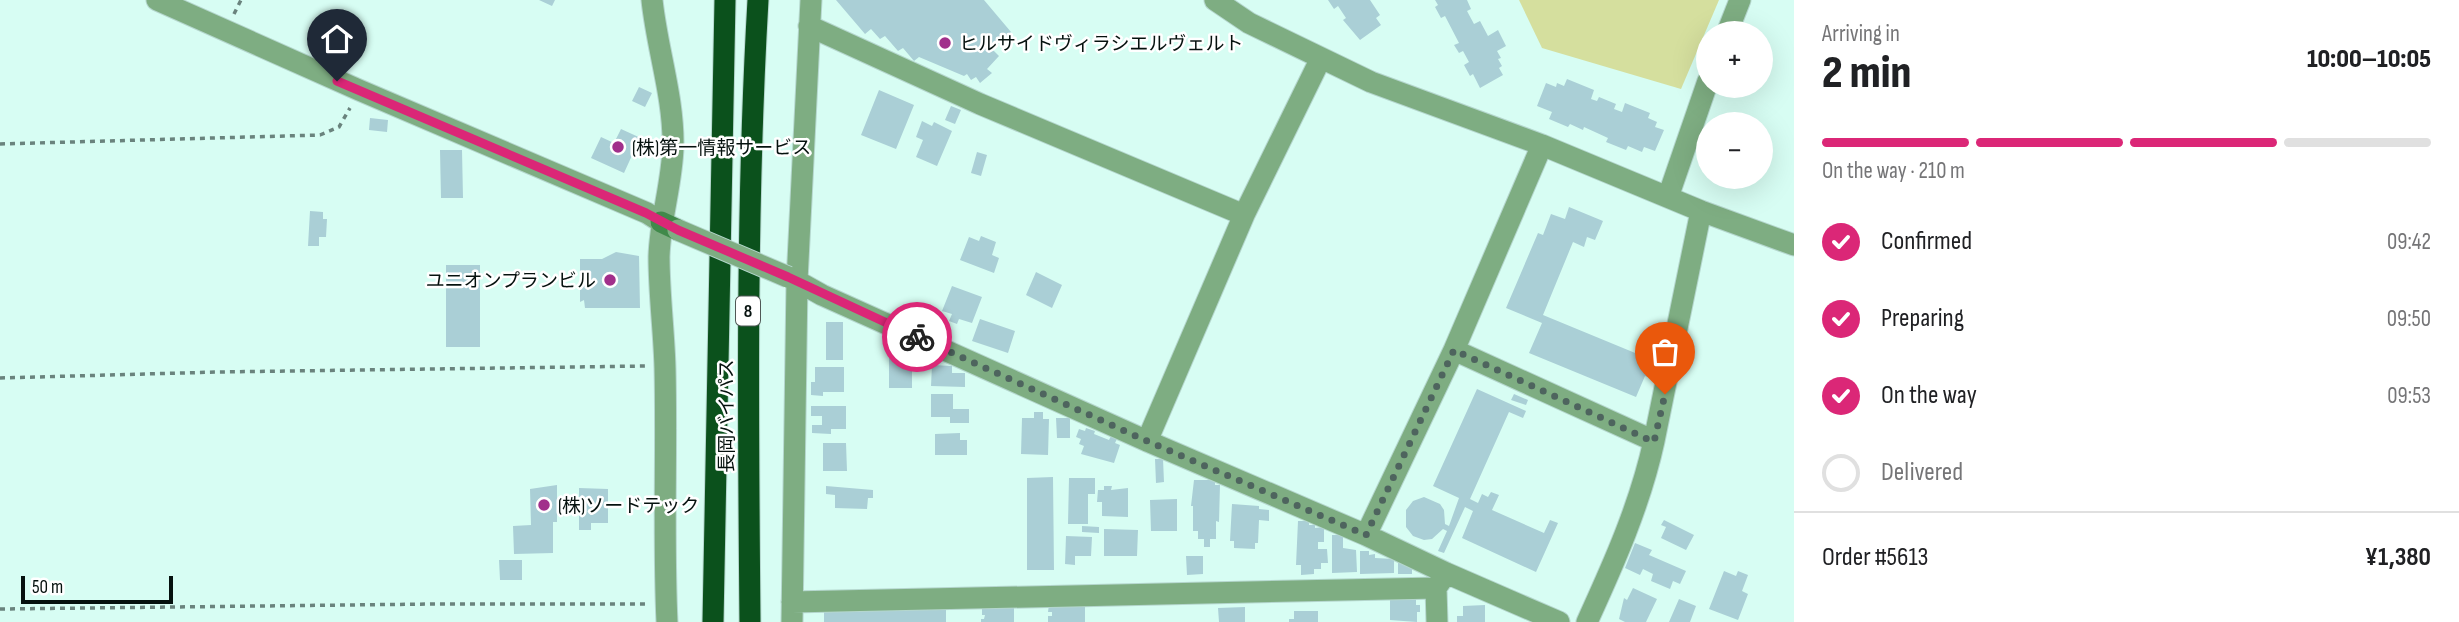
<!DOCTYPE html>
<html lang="en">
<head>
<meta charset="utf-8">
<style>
  body { margin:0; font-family:"Sofia Sans Condensed","Noto Sans JP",sans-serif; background:#f6f6f6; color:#202124; height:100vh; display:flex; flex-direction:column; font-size:26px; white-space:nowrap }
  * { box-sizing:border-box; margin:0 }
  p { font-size:23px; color:#757577 }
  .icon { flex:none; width:38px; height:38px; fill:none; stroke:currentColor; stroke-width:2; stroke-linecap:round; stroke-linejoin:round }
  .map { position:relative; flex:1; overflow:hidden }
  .side { display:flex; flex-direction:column; background:#fff; width:665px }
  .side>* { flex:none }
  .controls { position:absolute; left:1696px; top:21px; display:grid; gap:14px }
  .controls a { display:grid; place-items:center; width:77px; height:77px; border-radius:50%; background:#fff; box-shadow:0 7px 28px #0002; font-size:35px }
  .scale { position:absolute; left:21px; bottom:18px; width:152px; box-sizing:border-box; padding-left:7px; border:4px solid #05110e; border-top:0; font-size:19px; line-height:24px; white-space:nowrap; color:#05110e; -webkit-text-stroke:5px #fff; paint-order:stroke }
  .pin { position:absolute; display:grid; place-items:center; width:60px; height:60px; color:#fff; margin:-72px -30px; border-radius:50% 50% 50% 0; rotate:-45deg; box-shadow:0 0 7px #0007 }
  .pin .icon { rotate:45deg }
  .courier { position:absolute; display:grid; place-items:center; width:70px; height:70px; margin:-35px; border:5px solid #db2777; border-radius:50%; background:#fff; color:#222; box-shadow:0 2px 9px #0007 }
  .head em { font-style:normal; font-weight:800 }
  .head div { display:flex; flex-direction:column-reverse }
  .head { display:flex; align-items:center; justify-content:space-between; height:119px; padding:0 28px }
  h1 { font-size:46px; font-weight:800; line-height:52px }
  .bar { display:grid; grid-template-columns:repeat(4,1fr); gap:10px 7px; align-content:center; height:84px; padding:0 28px }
  .bar i { height:9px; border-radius:5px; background:#e0e0e0 }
  .bar .selected { background:#db2777 }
  .bar p { grid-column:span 4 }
  .line { display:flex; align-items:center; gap:18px; padding:0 28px; border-top:2px solid #e0e0e0 }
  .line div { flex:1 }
  ol { padding:0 28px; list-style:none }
  li { display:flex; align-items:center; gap:21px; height:77px }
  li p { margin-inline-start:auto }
  li .icon { padding:7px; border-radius:50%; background:#db2777; color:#fff; stroke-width:4 }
  li:last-child { color:#757577 }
  li i { width:38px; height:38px; border:4px solid #e0e0e0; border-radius:50% }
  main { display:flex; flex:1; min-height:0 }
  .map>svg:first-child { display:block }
</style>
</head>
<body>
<main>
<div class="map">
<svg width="1794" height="622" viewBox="0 0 1794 622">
  <rect width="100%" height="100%" fill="#d7fdf3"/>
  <path fill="#d5df9e" d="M 1519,0 L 1719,0 L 1681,89 L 1542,48 Z"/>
  <path fill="#aacfd6" d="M 539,0 L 555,0 L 552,6 Z
    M 836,0 L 984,0 L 1011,32 L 992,49 L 999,56 L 987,69 L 992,73 L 980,83 L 976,77 L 971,80 L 967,74 L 964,76 L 919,57 L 914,61 L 903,48 L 898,51 L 885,36 L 880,39 L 871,29 L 865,34 Z
    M 1328,0 L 1370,0 L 1380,15 L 1376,18 L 1381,25 L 1360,40 L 1343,20 L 1346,18 L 1338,6 L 1334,9 Z
    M 1435,0 L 1467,0 L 1471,9 L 1467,11 L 1474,24 L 1480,21 L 1488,36 L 1498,30 L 1506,46 L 1497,51 L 1501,58 L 1498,59 L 1502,66 L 1499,68 L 1503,75 L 1480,88 L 1473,74 L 1470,76 L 1464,65 L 1469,62 L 1463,51 L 1459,53 L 1454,45 L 1459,43 L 1445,16 L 1441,18 L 1435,7 L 1438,5 Z
    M 1567,79 L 1594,90 L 1591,99 L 1597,101 L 1599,97 L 1616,104 L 1614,109 L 1622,112 L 1625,103 L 1650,113 L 1648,118 L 1657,122 L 1655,127 L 1664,130 L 1655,151 L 1644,147 L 1642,152 L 1628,146 L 1626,150 L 1606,142 L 1608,138 L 1584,127 L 1583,130 L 1570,124 L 1568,127 L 1549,119 L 1552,112 L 1537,106 L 1546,83 L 1556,87 L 1557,83 L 1564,86 Z
    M 639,87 L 652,93 L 645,107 L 632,101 Z
    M 879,90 L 914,105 L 896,149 L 861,135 Z
    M 951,106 L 961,110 L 955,124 L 945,120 Z
    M 370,118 L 388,120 L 387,132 L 369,130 Z
    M 922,121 L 932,126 L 934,122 L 952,131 L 937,166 L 916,157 L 923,140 L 916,137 Z
    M 621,129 L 643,139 L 637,153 L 634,151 L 624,173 L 591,158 L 601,137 L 614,143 Z
    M 440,150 L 462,150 L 463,198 L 441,198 Z
    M 977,152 L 987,155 L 981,176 L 971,173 Z
    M 1569,207 L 1603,221 L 1595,240 L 1587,237 L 1584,247 L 1573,242 L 1543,315 L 1657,362 L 1651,378 L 1645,376 L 1636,397 L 1529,353 L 1542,323 L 1506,308 L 1538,233 L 1543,235 L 1551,214 L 1565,219 Z
    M 310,211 L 323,212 L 323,219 L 327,219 L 326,237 L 319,237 L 319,246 L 308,246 Z
    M 981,236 L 996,242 L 992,255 L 999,258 L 994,273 L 960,260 L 969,237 L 979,241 Z
    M 616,252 L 639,256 L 640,308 L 585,308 L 584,300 L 580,302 L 580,259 L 602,259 Z
    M 446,265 L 480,265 L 480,347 L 446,347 Z
    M 1036,272 L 1062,285 L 1052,308 L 1026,295 Z
    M 952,286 L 982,297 L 972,323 L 959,319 L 957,324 L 949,321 L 952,314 L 942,311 Z
    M 980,319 L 1015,331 L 1008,353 L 972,341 Z
    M 826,322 L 843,322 L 843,360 L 826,360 Z
    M 889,357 L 909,357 L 909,363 L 912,363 L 912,388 L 889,388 Z
    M 932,365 L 952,366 L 952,373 L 965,373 L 965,387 L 931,386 Z
    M 815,367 L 844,367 L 844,392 L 823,392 L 823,396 L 811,395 L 811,382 L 815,382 Z
    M 1477,389 L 1526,411 L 1523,418 L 1509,412 L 1470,499 L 1478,503 L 1482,494 L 1488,497 L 1491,492 L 1499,495 L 1492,510 L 1544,533 L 1550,520 L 1558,523 L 1536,572 L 1462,538 L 1473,511 L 1465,507 L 1444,553 L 1438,551 L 1447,531 L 1443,529 L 1432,539 L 1424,540 L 1413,536 L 1406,527 L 1406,510 L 1413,501 L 1424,497 L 1440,504 L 1444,510 L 1445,524 L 1449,526 L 1459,498 L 1433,486 Z
    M 931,394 L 953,394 L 953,409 L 969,409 L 969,423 L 950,423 L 950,417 L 931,417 Z
    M 1514,394 L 1528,400 L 1526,405 L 1511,400 Z
    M 811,406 L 846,406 L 846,429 L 831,429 L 831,434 L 812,433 L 812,425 L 822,425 L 822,416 L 811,416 Z
    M 1034,412 L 1043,412 L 1043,419 L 1049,419 L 1048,455 L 1021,454 L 1022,418 L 1034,418 Z
    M 1056,418 L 1070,418 L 1070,438 L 1057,438 Z
    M 1086,428 L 1095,431 L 1094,434 L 1109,440 L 1111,436 L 1117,439 L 1115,443 L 1120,445 L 1114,463 L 1081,454 L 1084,446 L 1079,444 L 1081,439 L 1076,437 L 1079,429 L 1085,431 Z
    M 960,433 L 960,440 L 967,440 L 967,455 L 935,455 L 935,434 Z
    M 823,443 L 846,443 L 847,471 L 823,471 Z
    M 1155,459 L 1163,459 L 1164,482 L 1156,483 Z
    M 1053,477 L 1054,570 L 1027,570 L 1027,478 Z
    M 1069,478 L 1095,478 L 1095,494 L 1088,494 L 1088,524 L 1068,524 Z
    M 1194,480 L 1215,480 L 1215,485 L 1220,485 L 1219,522 L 1216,521 L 1216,539 L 1210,539 L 1210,547 L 1204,547 L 1204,539 L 1198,539 L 1198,531 L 1193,531 L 1193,506 L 1191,506 Z
    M 557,485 L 557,522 L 553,522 L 553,553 L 514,554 L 513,526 L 531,525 L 530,489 Z
    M 826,486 L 873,490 L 873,498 L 868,498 L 867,509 L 835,508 L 835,495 L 826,494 Z
    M 1104,486 L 1112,486 L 1111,490 L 1128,488 L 1128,517 L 1102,516 L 1102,502 L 1097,502 L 1098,490 L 1104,490 Z
    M 579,488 L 608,489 L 608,523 L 591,523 L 591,530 L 579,530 Z
    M 1177,499 L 1177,531 L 1151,531 L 1150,500 Z
    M 1232,504 L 1259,506 L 1259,509 L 1269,510 L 1269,521 L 1259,520 L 1258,543 L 1255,543 L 1255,549 L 1234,548 L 1234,541 L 1230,541 Z
    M 1664,520 L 1694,535 L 1686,550 L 1661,538 L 1666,527 L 1661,525 Z
    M 1298,521 L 1309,521 L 1309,525 L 1315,525 L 1315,528 L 1324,527 L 1324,542 L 1318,542 L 1318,549 L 1327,549 L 1328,563 L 1321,563 L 1321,569 L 1314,569 L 1314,574 L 1301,575 L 1301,565 L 1296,565 Z
    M 1082,526 L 1099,527 L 1099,533 L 1082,532 Z
    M 1104,529 L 1138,530 L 1137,556 L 1104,556 Z
    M 1332,535 L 1343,535 L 1343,548 L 1356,550 L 1357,572 L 1332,573 Z
    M 1066,536 L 1092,537 L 1091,556 L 1075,556 L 1075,565 L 1065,564 Z
    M 1635,543 L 1652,550 L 1649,555 L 1686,571 L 1680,584 L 1673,581 L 1670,589 L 1651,581 L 1653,574 L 1643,569 L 1640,575 L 1625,568 Z
    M 1360,551 L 1369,551 L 1369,555 L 1375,554 L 1375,558 L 1394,559 L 1394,573 L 1360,574 Z
    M 1186,556 L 1203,556 L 1203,574 L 1187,575 Z
    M 499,560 L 522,560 L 522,580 L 500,580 Z
    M 1403,562 L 1412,567 L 1412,574 L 1398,574 L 1398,563 Z
    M 1724,571 L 1736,576 L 1738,571 L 1748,575 L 1742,591 L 1748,594 L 1738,620 L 1709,609 Z
    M 1633,588 L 1657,599 L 1646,622 L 1625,622 L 1619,619 L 1624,598 L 1627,600 Z
    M 1390,598 L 1416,598 L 1416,605 L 1420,605 L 1420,612 L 1417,612 L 1417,622 L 1390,620 Z
    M 1679,599 L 1696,606 L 1690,622 L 1669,622 Z
    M 1049,604 L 1080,604 L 1080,607 L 1085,607 L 1085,622 L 1048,622 L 1048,616 L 1052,616 L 1052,612 L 1048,612 Z
    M 1485,605 L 1485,622 L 1457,622 L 1457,616 L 1463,616 L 1463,606 Z
    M 824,606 L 946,607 L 946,622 L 824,622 Z
    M 1245,607 L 1245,622 L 1219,622 L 1218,608 Z
    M 982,608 L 1014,608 L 1014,622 L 981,622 L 981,619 L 984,619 L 985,615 L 982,615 Z
    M 1294,611 L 1318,611 L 1318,622 L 1289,622 L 1289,619 L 1294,619 Z"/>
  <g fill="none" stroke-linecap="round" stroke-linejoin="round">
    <g stroke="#b5d7ce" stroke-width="23">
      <path id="street" d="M 157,0 L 359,90 L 647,213 L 661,222
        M 652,0 C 657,49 674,97 673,147 C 672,184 660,219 659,257 C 659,294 664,331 665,368 C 667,452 663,537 667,622
        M 1215,0 L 1249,23 L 1371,82 L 1542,145 L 1701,211 L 1794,245
        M 809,26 L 980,104 L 1244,215
        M 1727,33 L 1740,0
        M 1668,197 L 1708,81
        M 797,281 L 822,295 L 1147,441 L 1366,535 L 1446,573 L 1559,622
        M 1454,350 L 1654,441 L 1701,211
        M 1147,441 L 1244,215 L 1321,58
        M 1366,535 L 1454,350 L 1542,145
        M 792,602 L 1436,588
        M 792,622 L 797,281 L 811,0
        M 1437,622 L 1436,588 L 1443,578
        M 1587,622 C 1614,563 1640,505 1654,441"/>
    </g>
    <g stroke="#b5d7ce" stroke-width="23">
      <path id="secondary" d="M 661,222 L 678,230"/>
    </g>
    <g stroke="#b5d7ce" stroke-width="23">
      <path id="highway" d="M 713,622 L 725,0
        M 750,622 C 748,415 746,207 758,0"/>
    </g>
    <path stroke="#6a837d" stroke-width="3.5" stroke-dasharray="5 5" stroke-linecap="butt" d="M 234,14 L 241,0
      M 0,144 L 320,135 L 339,127 L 350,108
      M 0,378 L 218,372 L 645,366
      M 0,609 L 434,604 L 646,604"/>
    <use href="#street" stroke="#7ead82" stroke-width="21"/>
    <use href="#secondary" stroke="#40894a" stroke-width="21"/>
    <use href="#highway" stroke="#0b511c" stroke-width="21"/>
    <g stroke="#b5d7ce" stroke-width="23" stroke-linecap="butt">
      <path id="street-bridge" d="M 678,230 L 788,277"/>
    </g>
    <use href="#street-bridge" stroke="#7ead82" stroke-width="21"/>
  </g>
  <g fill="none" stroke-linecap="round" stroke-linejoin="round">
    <path stroke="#4e645e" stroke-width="7" stroke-dasharray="0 12.6" d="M 917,337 L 1147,441 L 1366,535 L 1454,350 L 1654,442 L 1665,394"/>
    <path stroke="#db2777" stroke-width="9" d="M 337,81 L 646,213 L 678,230 L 788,277 L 917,337"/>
  </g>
  <g fill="#a12f8b" stroke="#fff" stroke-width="2.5">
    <circle cx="945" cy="43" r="7"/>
    <circle cx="618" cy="147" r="7"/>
    <circle cx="610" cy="280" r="7"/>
    <circle cx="544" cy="505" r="7"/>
  </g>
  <g text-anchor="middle" stroke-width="5" stroke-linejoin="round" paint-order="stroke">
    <rect fill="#fff" stroke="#505856" stroke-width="2" x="736" y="296.5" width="24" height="29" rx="5"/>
    <g font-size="18" font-weight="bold" fill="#05110e">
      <text x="748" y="317">8</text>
    </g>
    <g font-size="19" fill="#05110e" stroke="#fff" text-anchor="start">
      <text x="959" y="50">ヒルサイドヴィラシエルヴェルト</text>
      <text x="632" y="154">(株)第一情報サービス</text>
      <text x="596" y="287" text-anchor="end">ユニオンプランビル</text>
      <text x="558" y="512">(株)ソードテック</text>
    </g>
    <g font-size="19" fill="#05110e" stroke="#fff">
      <text transform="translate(726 416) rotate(-90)" y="7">長岡バイパス</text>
    </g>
  </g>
</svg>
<div class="controls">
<a>+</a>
<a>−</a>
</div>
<div class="scale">50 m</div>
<div class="pin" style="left:1665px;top:394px;background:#ea580c"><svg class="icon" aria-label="bag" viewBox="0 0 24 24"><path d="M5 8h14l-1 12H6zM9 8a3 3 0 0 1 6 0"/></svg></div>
<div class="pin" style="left:337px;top:81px;background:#1f2937"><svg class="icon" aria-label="home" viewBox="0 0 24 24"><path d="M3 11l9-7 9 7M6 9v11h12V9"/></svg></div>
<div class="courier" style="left:917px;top:337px"><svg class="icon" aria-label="bike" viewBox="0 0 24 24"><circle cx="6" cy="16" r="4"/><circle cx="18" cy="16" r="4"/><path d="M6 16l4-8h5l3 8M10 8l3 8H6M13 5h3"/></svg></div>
</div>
<section class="side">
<div class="head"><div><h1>2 min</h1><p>Arriving in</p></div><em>10:00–10:05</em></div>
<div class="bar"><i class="selected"></i><i class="selected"></i><i class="selected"></i><i></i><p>On the way · 210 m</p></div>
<ol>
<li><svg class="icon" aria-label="check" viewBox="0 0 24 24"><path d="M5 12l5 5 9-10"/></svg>Confirmed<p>09:42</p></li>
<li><svg class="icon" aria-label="check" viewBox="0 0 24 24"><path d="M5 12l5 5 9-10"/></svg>Preparing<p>09:50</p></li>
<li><svg class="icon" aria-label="check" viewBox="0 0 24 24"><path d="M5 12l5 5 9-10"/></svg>On the way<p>09:53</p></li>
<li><i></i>Delivered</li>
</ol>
<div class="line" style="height:91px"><div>Order #5613</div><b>¥1,380</b></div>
</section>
</main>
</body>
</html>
